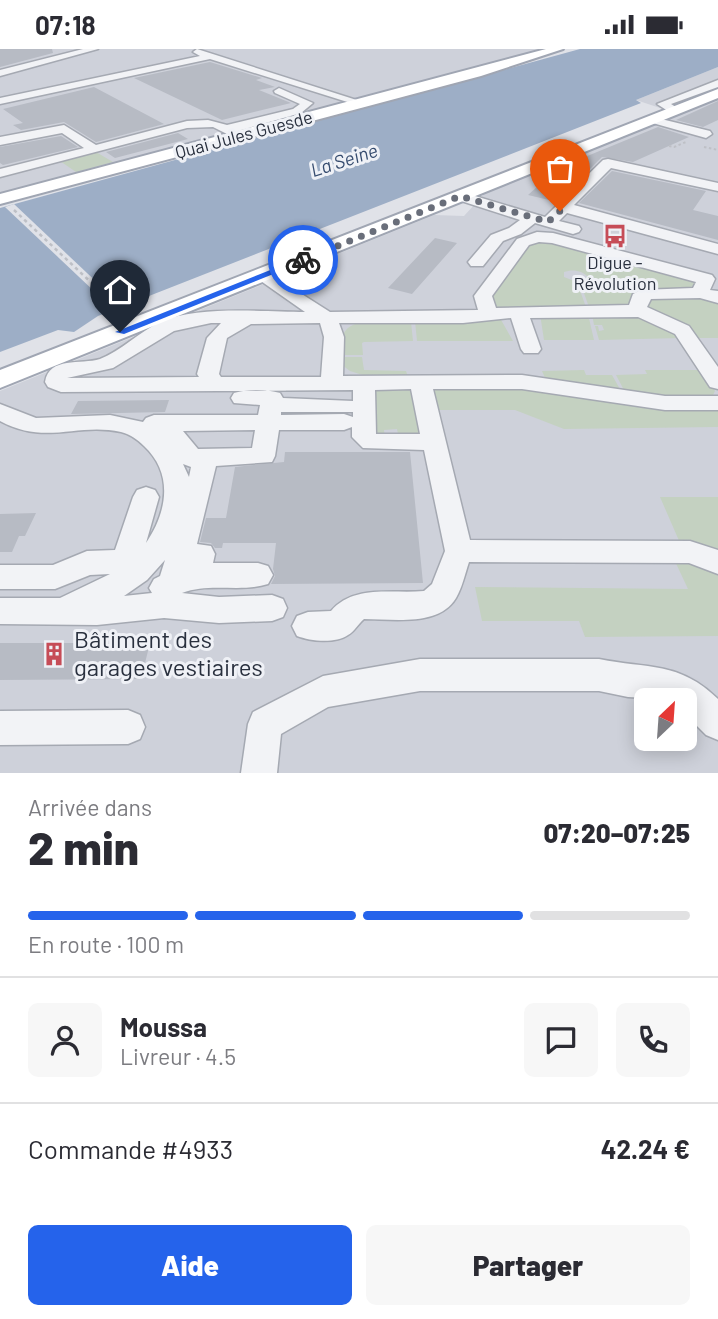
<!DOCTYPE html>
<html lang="fr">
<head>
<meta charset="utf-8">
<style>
  body { margin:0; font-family:Barlow,sans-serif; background:#f7f7f7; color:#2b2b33; height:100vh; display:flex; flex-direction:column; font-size:26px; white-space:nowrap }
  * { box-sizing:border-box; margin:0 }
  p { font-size:23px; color:#7c7c81 }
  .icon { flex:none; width:38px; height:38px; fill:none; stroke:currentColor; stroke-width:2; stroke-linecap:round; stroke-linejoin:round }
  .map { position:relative; height:724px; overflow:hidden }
  .side { display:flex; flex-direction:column; background:#fff; flex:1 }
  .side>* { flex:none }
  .needle { width:46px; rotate:25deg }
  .controls { position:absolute; left:634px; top:639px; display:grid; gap:14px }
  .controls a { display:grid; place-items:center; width:63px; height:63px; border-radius:10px; background:#fff; box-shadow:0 4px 18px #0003; font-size:35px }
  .pin { position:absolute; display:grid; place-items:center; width:60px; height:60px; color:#fff; margin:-72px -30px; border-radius:50% 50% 50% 0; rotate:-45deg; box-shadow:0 0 7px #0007 }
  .pin .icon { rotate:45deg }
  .courier { position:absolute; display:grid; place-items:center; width:70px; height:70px; margin:-35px; border:5px solid #2563eb; border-radius:50%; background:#fff; color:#222; box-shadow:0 2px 9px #0007 }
  .head em { font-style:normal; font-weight:800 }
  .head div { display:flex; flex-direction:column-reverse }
  .head { display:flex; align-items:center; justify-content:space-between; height:119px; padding:0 28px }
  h1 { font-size:46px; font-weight:800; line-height:52px }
  .bar { display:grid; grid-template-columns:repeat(4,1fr); gap:10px 7px; align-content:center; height:84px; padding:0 28px }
  .bar i { height:9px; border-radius:5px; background:#e1e1e2 }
  .bar .current { background:#2563eb }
  .bar p { grid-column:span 4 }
  .line { display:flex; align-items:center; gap:18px; padding:0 28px; border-top:2px solid #e1e1e2 }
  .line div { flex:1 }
  .round { display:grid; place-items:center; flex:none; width:74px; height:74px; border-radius:10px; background:#f7f7f7 }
  .primary-button { display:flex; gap:14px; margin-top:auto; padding:14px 28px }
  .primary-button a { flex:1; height:80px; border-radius:10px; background:#2563eb; color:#fff; font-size:28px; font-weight:800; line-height:80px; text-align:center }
  .primary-button a+a { background:#f7f7f7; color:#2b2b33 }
  .status { display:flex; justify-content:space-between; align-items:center; height:49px; padding:0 35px; background:#fff; direction:ltr }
  .status svg { height:19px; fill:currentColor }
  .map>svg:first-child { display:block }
</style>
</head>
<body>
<div class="status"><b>07:18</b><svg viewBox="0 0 49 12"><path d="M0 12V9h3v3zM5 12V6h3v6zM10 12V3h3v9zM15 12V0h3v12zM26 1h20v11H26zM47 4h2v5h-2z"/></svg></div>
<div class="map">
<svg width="718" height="724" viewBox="0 0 718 724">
  <rect width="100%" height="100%" fill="#e0e2e8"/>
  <path fill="#ced1da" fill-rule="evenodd" d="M 0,0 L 555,0 L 0,144 Z
    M 718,18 L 718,34 L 668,56 L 670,58 L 660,59 L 636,51 Z
    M 718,49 L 718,724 L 0,724 L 0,342 L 434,166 L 464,167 L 486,143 ZM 646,651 L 684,651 L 684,690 L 646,690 Z"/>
  <path fill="#c4d1c1" d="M 96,103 L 113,113 L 76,123 L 60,112 Z
    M 538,190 L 696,232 L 689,241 L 633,247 L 629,256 L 590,261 L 580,233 L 588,228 C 582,221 572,220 564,223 L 564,228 L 577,233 L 587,261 L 499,261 L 487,254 L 526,194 Z
    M 700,248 L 718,251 L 718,289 L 696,289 L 650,263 L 645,255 L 647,250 Z
    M 540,265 L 588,265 L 594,291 L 544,291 Z
    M 592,265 C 621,265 660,265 681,289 L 599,291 L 595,277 L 598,277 L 599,282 L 604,281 L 602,276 L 594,276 Z
    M 500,269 L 513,292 L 417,292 L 415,272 Z
    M 365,273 L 411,273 L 413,292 L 364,293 L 362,294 L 363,306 L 341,306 C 341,285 343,276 365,273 Z
    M 341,308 L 362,308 L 364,321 L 406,322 L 408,328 L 369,328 L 350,322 L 342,316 Z
    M 584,321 L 586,326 L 612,326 L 621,342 L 546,331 L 542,322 Z
    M 645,321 L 702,321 L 715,342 L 712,348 L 662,349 L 625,343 L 616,326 L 647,325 Z
    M 524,337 L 718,360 L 718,378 L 564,380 L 515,361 L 433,361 L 431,344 L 436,339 Z
    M 369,339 L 408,340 L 414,346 L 419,390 L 399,390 L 397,380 L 384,381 L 385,390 L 372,390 Z
    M 660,448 L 718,448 L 718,505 L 680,494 Z
    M 673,508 L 718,520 L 718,587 L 585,588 L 579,572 L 482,572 L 475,538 L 688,540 Z"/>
  <path fill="#9daec6" d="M 580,0 L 718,0 L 718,18 L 636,51 L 641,54 L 98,267 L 74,283 L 58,281 L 0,303 L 0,159 Z"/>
  <path fill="#e0e2e8" d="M 14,155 L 123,258 L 114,261 L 5,158 Z"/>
  <path fill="#b7bbc4" d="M 0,0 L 52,0 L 53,4 L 0,18 Z
    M 210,13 L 262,29 L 256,31 L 275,38 L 259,41 L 291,54 L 222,71 L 134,29 Z
    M 94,38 L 164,75 L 96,93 L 64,73 L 21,81 L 13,76 L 23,74 L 3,60 Z
    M 718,52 L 718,71 L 703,78 L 676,71 Z
    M 658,78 L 689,88 L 633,113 L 602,108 L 560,150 L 552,148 L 549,151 L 528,146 L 558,119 Z
    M 178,84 L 188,90 L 115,109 L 106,103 Z
    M 61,87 L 78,98 L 3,116 L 0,114 L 0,98 Z
    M 612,122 L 706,142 L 693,161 L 718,167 L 718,191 L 579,154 Z
    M 435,189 L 457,194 L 412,245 L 388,239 Z
    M 169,351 L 165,363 L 71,365 L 78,352 Z
    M 285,403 L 410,403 L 423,534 L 271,535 L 275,527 L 273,520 L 276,494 L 223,494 L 222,499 L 215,499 L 211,494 L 200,493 L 206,469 L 226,469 L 235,418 L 284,413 Z
    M 36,464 L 25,487 L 19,487 L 12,503 L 0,503 L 0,465 Z
    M 0,594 L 150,594 L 141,630 L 0,631 Z"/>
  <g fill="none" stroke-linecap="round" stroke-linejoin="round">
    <g stroke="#a5a9b2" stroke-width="3">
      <path id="minor" d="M 83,0 L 98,0 L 0,27 L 0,21 Z
        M 197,0 L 366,54 L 357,56 L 210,10 L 0,55 L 0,49 L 200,7 L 193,3 Z
        M 718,31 L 718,38 L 671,55 L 679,60 L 679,64 L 671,64 L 657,55 Z
        M 279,39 L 313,54 L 301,64 L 227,85 L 213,78 L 187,79 L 0,128 L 0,120 L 84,99 L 62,84 L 0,96 L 0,88 L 64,76 L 96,96 L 187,72 L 208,71 L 227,76 L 293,60 L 300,55 L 275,44 L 274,42 Z
        M 653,68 L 710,82 L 712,85 L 706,89 L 649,73 L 649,69 Z
        M 608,110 L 718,134 L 718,142 L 611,119 L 574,156 L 718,195 L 718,205 L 567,164 L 559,172 L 579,177 L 581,180 L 579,183 L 573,185 L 535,174 L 521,185 L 503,192 L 483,217 L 471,217 L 468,213 L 491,186 L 509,179 L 520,171 L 455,150 L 453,147 L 455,144 L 465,144 L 545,168 L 603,111 Z
        M 537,183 L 553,184 L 712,226 L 715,230 L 710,241 L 718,242 L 718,254 L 700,249 L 651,250 L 647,258 L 689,277 L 718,318 L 718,340 L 710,338 L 675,285 L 638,268 L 530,269 L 541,300 L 538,304 L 524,304 L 521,300 L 511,269 L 463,274 L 339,274 L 344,288 L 343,327 L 522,326 L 665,347 L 718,347 L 718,361 L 665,361 L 522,340 L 433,340 L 470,491 L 690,492 L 718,501 L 718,525 L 689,514 L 469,513 C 465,525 462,539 456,549 C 439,578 392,570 364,570 C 358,575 354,583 348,586 C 335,595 310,592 297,587 L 292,577 L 297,567 L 308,563 L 331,562 C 354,535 392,545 424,542 L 432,535 L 445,502 L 424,401 L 363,399 L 352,388 L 352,378 L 344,381 L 279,381 L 275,407 L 272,413 L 216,417 L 197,495 L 211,497 L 215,505 L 213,514 L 258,514 L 268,517 L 273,526 L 268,535 C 240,544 210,533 182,544 L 219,548 L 272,546 L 283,550 L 287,559 L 283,568 L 272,572 L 219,574 L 164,569 L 97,576 L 0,575 L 0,549 L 60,549 L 110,525 L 90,526 L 55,540 L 0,540 L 0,516 L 53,516 L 87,502 L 115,501 L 133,448 L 137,441 L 146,438 L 155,441 L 159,448 L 146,494 C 167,463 174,425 144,397 C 138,391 130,385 121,383 C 77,373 46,397 0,372 L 0,355 L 36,369 L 110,366 L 143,373 L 146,369 L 154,366 L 258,366 L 260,356 L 234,354 L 231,349 L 234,344 C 248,340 266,340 280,344 L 283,349 L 353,352 L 353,341 L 61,343 L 48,338 L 45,333 C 49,307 81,316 100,310 C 121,302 139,283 160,273 C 199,256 263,263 305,263 L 258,230 L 255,226 L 258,222 L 264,221 L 330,263 L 478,261 L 474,247 L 477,243 L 517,190 ZM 539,193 L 552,194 L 696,233 L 693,239 L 641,241 L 633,245 L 629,256 L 496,259 L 492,247 L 529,196 ZM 211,274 L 221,274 L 207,289 L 197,325 L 199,328 L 67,329 L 113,319 L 174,282 ZM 320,274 L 324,288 L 321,328 L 221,328 L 219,325 L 227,289 L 251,275 ZM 411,340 L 420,385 L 376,385 L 375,341 ZM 281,363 L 353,363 L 353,368 L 344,365 L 281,366 ZM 255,381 L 252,399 L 198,400 L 183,382 ZM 183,415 L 191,418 L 189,428 ZM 165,511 L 160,527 L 154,530 L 149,539 L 152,544 L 124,547 L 147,531 Z
        M 420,610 L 599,610 C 648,620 679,612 718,650 L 718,691 L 706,686 L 684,664 L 684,651 L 628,648 L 599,642 L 420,642 L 328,658 L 281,685 L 277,724 L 241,724 L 248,675 L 253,663 L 323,627 Z
        M 128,661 L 140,666 L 145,678 L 140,690 L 128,695 L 0,696 L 0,662 Z"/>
    </g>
    <g stroke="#a0a6b3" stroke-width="4">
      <path id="major" d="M 546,0 L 563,0 L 481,27 L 0,155 L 0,145 Z
        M 718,40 L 718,49 L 0,339 L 0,321 Z"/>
    </g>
    <path stroke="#bec0c6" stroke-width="2" stroke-dasharray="2.5 2.5" stroke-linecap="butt" d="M 669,97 L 674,98 L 686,93
      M 704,98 L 718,101"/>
    <path stroke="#bec0c6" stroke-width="2.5" stroke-dasharray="3.5 3.5" stroke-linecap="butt" d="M 14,161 L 97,239"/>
    <path stroke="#bec0c6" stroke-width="3.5" stroke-dasharray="4.5 4.5" stroke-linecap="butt" d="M 95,237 L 123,264"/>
    <use href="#minor" fill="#f2f3f6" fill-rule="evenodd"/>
    <use href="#major" fill="#fff" fill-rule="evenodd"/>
  </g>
  <path fill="#2563eb" d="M 303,208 L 306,212 L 124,285 L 115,283 Z"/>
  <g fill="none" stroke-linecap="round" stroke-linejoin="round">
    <path stroke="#696e7a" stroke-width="7" stroke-dasharray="0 12.6" d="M 303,211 L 460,147 L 548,173 L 560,162"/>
  </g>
  <defs>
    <g id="bus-bare" transform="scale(1.89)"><path d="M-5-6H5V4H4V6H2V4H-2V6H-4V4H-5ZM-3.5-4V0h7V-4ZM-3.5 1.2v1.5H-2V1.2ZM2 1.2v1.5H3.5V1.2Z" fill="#c64c57" stroke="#eff1f6" stroke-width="2.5" paint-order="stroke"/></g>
    <g id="building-bare" transform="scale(1.89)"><path d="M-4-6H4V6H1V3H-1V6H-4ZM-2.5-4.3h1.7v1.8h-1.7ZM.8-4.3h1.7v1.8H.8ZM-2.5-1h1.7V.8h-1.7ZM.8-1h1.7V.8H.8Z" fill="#c64c57" stroke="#eff1f6" stroke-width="2.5" paint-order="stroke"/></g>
  </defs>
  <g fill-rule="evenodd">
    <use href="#bus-bare" x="615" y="187"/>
    <use href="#building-bare" x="54" y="605"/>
  </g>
  <g text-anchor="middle" stroke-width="6" stroke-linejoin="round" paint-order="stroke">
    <g font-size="18" fill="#29303e" stroke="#eff1f6">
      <text transform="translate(244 86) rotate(-15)" y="6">Quai Jules Guesde</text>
    </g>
    <g font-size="18" fill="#29303e" stroke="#eff1f6">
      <text x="615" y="220">Digue -<tspan x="615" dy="21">Révolution</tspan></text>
    </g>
    <g font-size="19" font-style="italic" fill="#364c6f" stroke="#eff1f6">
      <text transform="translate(344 111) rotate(-18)" y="7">La Seine</text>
    </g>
    <g font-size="24" fill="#29303e" stroke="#eff1f6" text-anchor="start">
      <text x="74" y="599">Bâtiment des<tspan x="74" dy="28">garages vestiaires</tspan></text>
    </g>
  </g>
</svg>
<div class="controls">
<a><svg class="needle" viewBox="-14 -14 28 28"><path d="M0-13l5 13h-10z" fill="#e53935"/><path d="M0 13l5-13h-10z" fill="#7c7c81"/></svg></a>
</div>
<div class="pin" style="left:560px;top:162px;background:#ea580c"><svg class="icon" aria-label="bag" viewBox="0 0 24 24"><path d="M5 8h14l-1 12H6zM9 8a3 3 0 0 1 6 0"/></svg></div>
<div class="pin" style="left:120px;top:283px;background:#1f2937"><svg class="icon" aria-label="home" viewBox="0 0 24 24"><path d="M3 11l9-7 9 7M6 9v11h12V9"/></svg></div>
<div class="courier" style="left:303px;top:211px"><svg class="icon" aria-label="bike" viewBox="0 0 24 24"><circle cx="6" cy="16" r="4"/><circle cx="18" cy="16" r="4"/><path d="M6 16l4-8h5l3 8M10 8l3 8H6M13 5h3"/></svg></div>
</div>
<section class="side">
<div class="head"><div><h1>2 min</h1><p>Arrivée dans</p></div><em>07:20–07:25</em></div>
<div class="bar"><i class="current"></i><i class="current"></i><i class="current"></i><i></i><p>En route · 100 m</p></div>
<div class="line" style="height:126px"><a class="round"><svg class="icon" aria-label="person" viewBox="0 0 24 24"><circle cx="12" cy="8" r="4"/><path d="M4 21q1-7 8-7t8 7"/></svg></a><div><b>Moussa</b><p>Livreur · 4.5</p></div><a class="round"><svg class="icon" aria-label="chat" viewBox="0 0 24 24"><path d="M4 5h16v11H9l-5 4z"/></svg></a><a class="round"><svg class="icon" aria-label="phone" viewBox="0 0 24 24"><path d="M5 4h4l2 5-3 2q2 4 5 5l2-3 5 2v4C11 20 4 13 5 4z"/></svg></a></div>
<div class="line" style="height:91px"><div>Commande #4933</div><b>42.24 €</b></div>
<div class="primary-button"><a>Aide</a><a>Partager</a></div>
</section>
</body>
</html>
